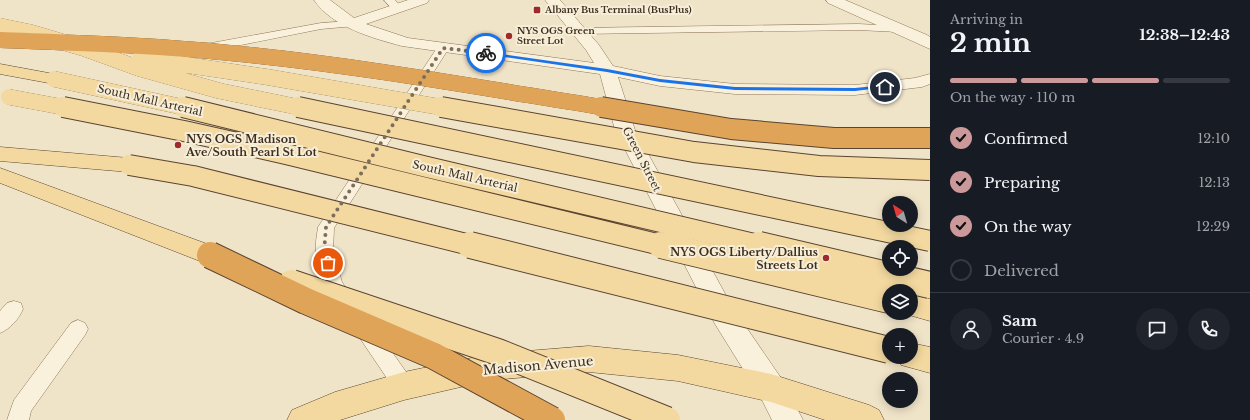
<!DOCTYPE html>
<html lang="en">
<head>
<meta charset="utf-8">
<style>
  body { margin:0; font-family:"Libre Baskerville",serif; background:#20242c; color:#f1f3f6; height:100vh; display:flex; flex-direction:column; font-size:15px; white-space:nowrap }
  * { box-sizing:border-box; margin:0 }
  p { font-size:13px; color:#9ea1a6 }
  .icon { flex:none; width:22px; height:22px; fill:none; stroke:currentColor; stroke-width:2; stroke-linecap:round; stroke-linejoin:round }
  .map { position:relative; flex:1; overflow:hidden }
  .sheet { display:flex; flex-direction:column; background:#171b24; width:320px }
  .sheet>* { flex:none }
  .needle { width:26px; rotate:323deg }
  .buttons { position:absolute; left:882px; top:196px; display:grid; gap:8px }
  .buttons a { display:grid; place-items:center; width:36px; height:36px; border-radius:50%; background:#171b24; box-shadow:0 2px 10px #0003; font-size:20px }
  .pin { position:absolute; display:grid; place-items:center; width:34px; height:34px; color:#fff; margin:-17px; border:2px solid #fff; border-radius:50%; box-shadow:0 1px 4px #0007 }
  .courier { position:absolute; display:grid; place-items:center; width:40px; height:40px; margin:-20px; border:3px solid #1a73e8; border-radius:50%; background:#fff; color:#222; box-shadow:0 1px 5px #0007 }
  .summary em { font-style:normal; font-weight:800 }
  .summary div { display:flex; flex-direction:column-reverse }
  .summary { display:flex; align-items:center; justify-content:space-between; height:68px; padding:0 20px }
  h1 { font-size:26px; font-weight:800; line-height:30px }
  .bar { display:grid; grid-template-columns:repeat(4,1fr); gap:6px 4px; align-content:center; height:48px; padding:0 20px }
  .bar i { height:5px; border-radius:3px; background:#363941 }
  .bar .selected { background:#cc999b }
  .bar p { grid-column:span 4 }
  .line { display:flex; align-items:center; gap:10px; padding:0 20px; border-top:1px solid #363941 }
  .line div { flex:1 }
  .round { display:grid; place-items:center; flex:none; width:42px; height:42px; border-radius:21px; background:#20242c }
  ol { padding:0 20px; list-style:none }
  li { display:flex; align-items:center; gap:12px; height:44px }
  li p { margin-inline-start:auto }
  li .icon { padding:4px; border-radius:50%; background:#cc999b; color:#111; stroke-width:4 }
  li:last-child { color:#9ea1a6 }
  li i { width:22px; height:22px; border:2px solid #363941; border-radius:50% }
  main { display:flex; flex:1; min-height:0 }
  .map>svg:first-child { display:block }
</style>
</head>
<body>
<main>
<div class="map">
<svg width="930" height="420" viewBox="0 0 930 420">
  <rect width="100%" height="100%" fill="#f0e4c8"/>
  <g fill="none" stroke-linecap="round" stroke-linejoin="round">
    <g stroke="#8d765c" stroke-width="1">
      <path id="lane" d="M 384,0 L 395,0 L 402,8 L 401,10 L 393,10 Z
        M 351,21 L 357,24 L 355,26 L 321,29 L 206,52 L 202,50 L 200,48 L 202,46 L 206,44 L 321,23 Z
        M 858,24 L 899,26 L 905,29 L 899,32 L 858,30 L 579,34 L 575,33 L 573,31 L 575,29 L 579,28 Z
        M 443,44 L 447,46 L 449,48 L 334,228 L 333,252 L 342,282 L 354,301 L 352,307 L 345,309 C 330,304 317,268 316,252 C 315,244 317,235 318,227 L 437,48 L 439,46 Z
        M 14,301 L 21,303 L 23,309 C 19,319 10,329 0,333 L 0,311 L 7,303 Z
        M 364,319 L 371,322 L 411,379 L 414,386 L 411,393 L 404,396 L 397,393 L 357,334 L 354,328 L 357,322 Z
        M 78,320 L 85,323 L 88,329 L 85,335 L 31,411 L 29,420 L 7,420 L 14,400 L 71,323 Z"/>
    </g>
    <g stroke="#8d765c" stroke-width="1">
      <path id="street" d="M 314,0 L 330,0 L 354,18 L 408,0 L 429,0 L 427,3 L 366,24 L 408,38 L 594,63 L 586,50 L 545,0 L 560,0 L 599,45 L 613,66 L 660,76 L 735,84 L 855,85 L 915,78 L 930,74 L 930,84 L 922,87 L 855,95 L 735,94 L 660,86 L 618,77 L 635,130 L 733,308 L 781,378 L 803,420 L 772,420 L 761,398 L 715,324 L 615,130 L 600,74 L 402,46 C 372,38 332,27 314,0 Z
        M 826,0 L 845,0 L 927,35 L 930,37 L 930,49 L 828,3 Z"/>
    </g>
    <g stroke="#5b4430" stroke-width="1">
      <path id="primary" d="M 0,64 L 54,74 L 60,75 L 63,79 L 60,83 L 54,84 L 0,74 Z
        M 0,147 L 129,158 L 136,160 L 139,165 L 136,170 L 129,172 L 0,161 Z
        M 0,168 L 218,248 L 222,255 L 218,262 L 210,265 L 0,183 Z
        M 911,294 L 930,299 L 930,321 L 902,313 L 911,313 Z
        M 911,343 L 930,347 L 930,373 L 901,365 L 898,357 L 911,357 Z
        M 589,346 L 678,355 L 771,374 L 869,405 L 879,410 L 884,420 L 825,420 L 771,402 L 678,381 L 589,372 L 491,380 L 404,400 L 340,420 L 287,420 L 292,410 L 335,392 L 404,372 L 491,354 Z"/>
    </g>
    <use href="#lane" fill="#faf1dc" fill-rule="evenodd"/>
    <use href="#street" fill="#faf1dc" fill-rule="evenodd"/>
    <use href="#primary" fill="#f3d9a0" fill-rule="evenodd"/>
    <g stroke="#5b4430" stroke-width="16" stroke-linecap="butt">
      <path id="primary-bridge-far2" d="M 0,26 L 29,32 L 83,48 L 138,68 L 220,91 L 303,108
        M 140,58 L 267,77 L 446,108
        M 54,79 L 187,108
        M 9,97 L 68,108"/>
    </g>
    <g stroke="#5b4430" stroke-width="22" stroke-linecap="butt">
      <path id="primary-bridge-far1" d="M 63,107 L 184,131 L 286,154 L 665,246
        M 183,107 L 427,167 L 763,246
        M 298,107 L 930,241
        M 441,107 L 694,152 L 819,166 L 930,170
        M 129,165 L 193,176 L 474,246"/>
    </g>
    <g stroke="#5b4430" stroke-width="28" stroke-linecap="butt">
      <path id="primary-bridge" d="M 470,245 L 889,350
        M 661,245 L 889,300
        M 759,245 L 930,285
        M 292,283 L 498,352 L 667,420"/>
    </g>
    <g stroke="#5b4430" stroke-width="16" stroke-linecap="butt">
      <path id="highway-bridge-far2" d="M 0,40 C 77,43 154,45 230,53 C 356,65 482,88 607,108"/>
    </g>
    <g stroke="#5b4430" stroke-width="22" stroke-linecap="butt">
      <path id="highway-bridge-far1" d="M 601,107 L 731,129 L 834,138 L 930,138"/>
    </g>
    <g stroke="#5b4430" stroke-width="28" stroke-linecap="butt">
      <path id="highway-bridge" d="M 210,255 L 306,301 L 434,356 L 552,420"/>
    </g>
    <use href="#primary-bridge-far2" stroke="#f3d9a0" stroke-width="16"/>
    <use href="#primary-bridge-far1" stroke="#f3d9a0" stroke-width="20"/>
    <use href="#primary-bridge" stroke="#f3d9a0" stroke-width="26"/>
    <use href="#highway-bridge-far2" stroke="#e0a458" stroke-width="16"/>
    <use href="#highway-bridge-far1" stroke="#e0a458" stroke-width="20"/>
    <use href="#highway-bridge" stroke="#e0a458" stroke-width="26"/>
  </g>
  <path fill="#1a73e8" d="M 486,52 L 607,69 L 660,79 L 735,87 L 855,88 L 885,85 L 888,87 L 855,91 L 735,90 L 660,82 L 607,72 L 484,54 Z"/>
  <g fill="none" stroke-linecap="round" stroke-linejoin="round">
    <path stroke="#7c6e5b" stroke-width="4" stroke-dasharray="0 7.2" d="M 328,263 L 324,252 L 326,227 L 443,48 L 486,53"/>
  </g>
  <g fill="#9e2a2b" stroke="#f7eed8" stroke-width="1.5">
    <rect x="533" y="6" width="8" height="8" rx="2"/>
    <circle cx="509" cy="36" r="4"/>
    <circle cx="178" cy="145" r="4"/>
    <circle cx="826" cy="258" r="4"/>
  </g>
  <g text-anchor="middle" stroke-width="4" stroke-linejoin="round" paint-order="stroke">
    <g font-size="9" font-weight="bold" fill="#3d2e20" stroke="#f7eed8" text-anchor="start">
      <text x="545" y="13">Albany Bus Terminal (BusPlus)</text>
      <text x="517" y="34">NYS OGS Green<tspan x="517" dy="10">Street Lot</tspan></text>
    </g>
    <g font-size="11" fill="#3d2e20" stroke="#f7eed8">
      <text transform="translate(150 100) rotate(13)" y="4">South Mall Arterial</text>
      <text transform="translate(642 159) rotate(63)" y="4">Green Street</text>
      <text transform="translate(465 176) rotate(13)" y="4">South Mall Arterial</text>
    </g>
    <g font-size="11" font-weight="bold" fill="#3d2e20" stroke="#f7eed8" text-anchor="start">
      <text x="186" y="143">NYS OGS Madison<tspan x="186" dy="13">Ave/South Pearl St Lot</tspan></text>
      <text x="818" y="256" text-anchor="end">NYS OGS Liberty/Dallius<tspan x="818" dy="13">Streets Lot</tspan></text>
    </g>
    <g font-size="13" fill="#3d2e20" stroke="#f7eed8">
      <text transform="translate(538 365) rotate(-5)" y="5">Madison Avenue</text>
    </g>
  </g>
</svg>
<div class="buttons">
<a><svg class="needle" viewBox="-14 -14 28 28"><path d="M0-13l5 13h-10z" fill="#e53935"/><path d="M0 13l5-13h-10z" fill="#9ea1a6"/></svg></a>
<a><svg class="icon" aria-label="locate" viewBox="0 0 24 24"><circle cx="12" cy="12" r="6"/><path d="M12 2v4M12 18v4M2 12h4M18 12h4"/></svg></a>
<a><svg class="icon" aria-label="layers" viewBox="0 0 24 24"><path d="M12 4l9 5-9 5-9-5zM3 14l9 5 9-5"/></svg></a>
<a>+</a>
<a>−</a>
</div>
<div class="pin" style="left:328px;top:263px;background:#ea580c"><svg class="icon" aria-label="bag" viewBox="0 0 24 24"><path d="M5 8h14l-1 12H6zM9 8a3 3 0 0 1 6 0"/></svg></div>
<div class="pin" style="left:885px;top:87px;background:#1f2937"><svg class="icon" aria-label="home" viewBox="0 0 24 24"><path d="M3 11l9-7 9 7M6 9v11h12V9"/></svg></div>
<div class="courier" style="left:486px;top:53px"><svg class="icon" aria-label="bike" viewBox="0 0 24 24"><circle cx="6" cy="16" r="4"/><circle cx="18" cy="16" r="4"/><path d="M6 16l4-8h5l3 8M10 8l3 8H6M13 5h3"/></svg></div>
</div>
<section class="sheet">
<div class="summary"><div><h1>2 min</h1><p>Arriving in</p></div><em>12:38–12:43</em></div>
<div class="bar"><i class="selected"></i><i class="selected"></i><i class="selected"></i><i></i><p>On the way · 110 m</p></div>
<ol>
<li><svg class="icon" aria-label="check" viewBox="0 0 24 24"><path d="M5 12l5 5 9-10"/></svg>Confirmed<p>12:10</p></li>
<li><svg class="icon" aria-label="check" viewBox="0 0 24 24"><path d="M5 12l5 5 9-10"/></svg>Preparing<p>12:13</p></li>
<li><svg class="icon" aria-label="check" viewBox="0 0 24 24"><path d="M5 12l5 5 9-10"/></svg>On the way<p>12:29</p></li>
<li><i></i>Delivered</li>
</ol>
<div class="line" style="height:72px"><a class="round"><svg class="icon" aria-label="person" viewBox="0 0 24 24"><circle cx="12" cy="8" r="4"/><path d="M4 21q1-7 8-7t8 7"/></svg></a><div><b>Sam</b><p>Courier · 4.9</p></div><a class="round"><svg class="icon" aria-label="chat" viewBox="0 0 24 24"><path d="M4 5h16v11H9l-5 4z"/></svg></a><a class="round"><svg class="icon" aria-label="phone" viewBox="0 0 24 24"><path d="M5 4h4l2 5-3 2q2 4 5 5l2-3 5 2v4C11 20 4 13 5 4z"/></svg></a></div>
</section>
</main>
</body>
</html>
